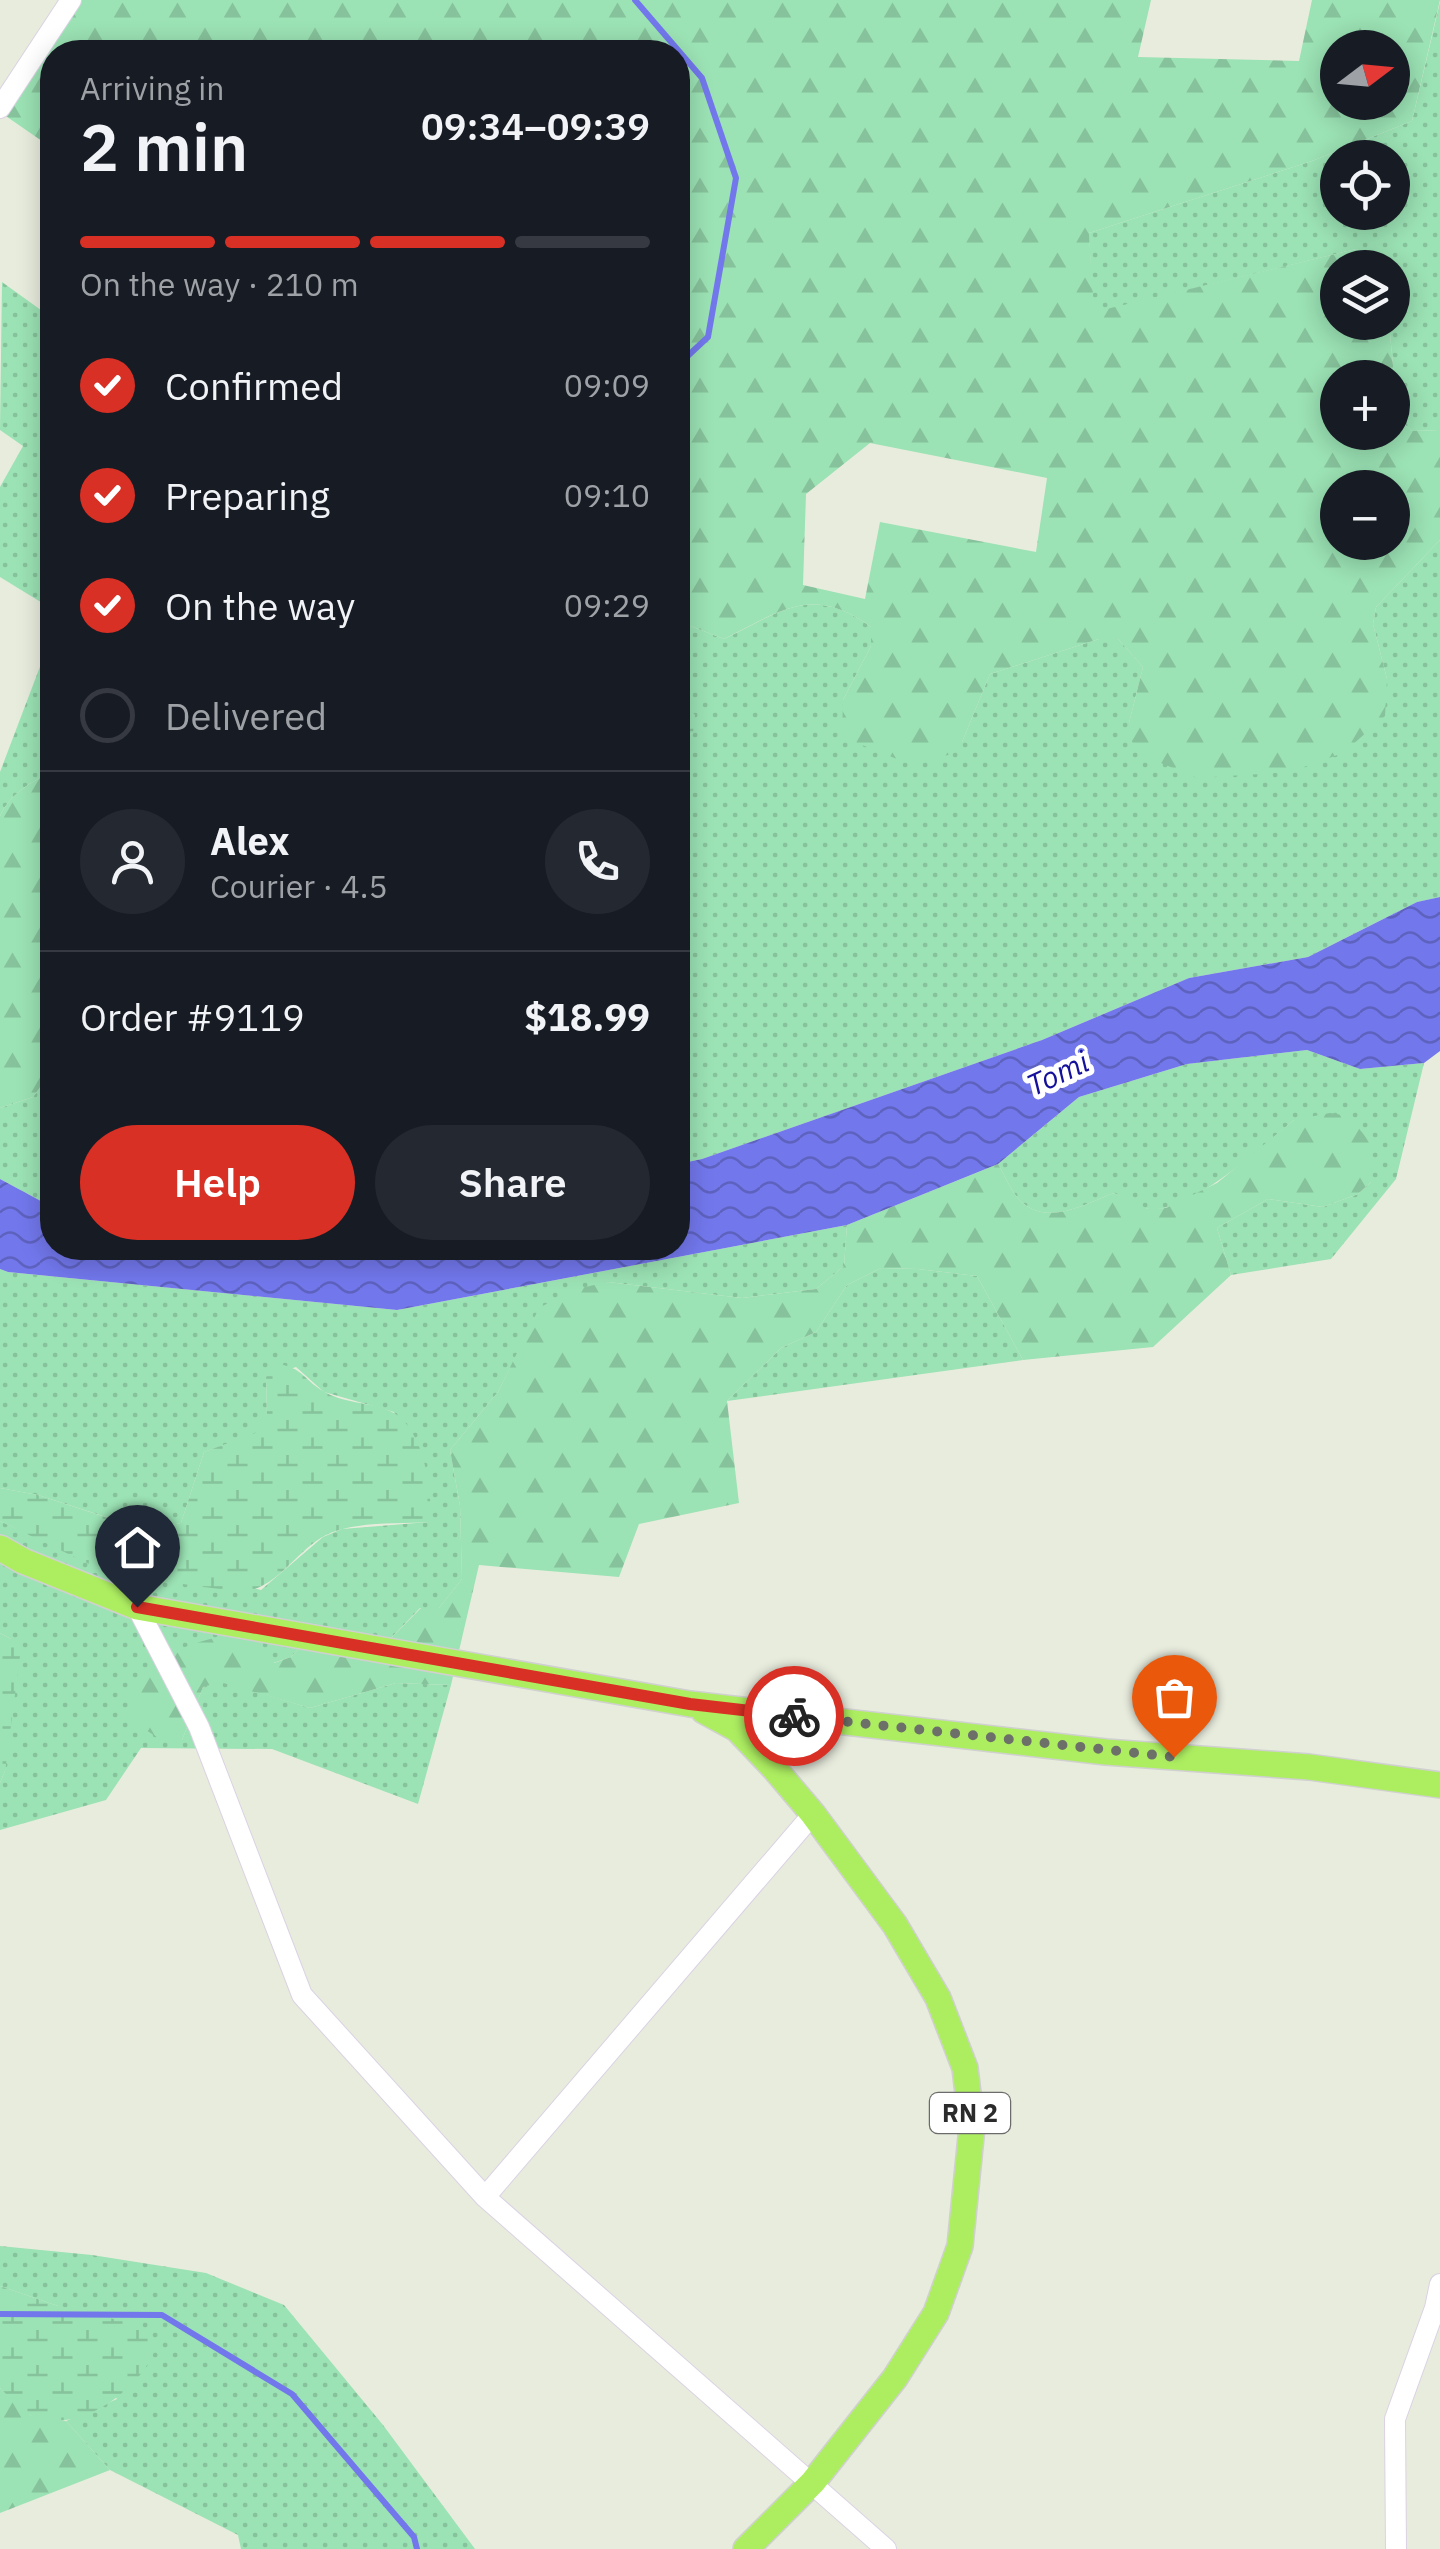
<!DOCTYPE html>
<html lang="en">
<head>
<meta charset="utf-8">
<style>
  body { margin:0; font-family:"IBM Plex Sans",sans-serif; background:#242831; color:#f1f3f6; height:100vh; display:flex; flex-direction:column; font-size:38px; white-space:nowrap }
  * { box-sizing:border-box; margin:0 }
  p { font-size:32px; color:#9ea1a6 }
  .icon { flex:none; width:55px; height:55px; fill:none; stroke:currentColor; stroke-width:2; stroke-linecap:round; stroke-linejoin:round }
  .map { position:relative; flex:1; overflow:hidden }
  .panel { position:absolute; left:40px; top:40px; width:650px; height:1220px; display:flex; flex-direction:column; background:#171b24; border-radius:40px; box-shadow:0 5px 25px #0003 }
  .panel>* { flex:none }
  .needle { width:65px; rotate:74deg }
  .fabs { position:absolute; left:1320px; top:30px; display:grid; gap:20px }
  .fabs a { display:grid; place-items:center; width:90px; height:90px; border-radius:50%; background:#171b24; box-shadow:0 5px 25px #0003; font-size:50px }
  .pin { position:absolute; display:grid; place-items:center; width:85px; height:85px; color:#fff; margin:-102px -42px; border-radius:50% 50% 50% 0; rotate:-45deg; box-shadow:0 0 10px #0007 }
  .pin .icon { rotate:45deg }
  .courier { position:absolute; display:grid; place-items:center; width:100px; height:100px; margin:-50px; border:8px solid #d93025; border-radius:50%; background:#fff; color:#222; box-shadow:0 2px 12px #0007 }
  .overview em { font-style:normal; font-weight:600 }
  .overview div { display:flex; flex-direction:column-reverse }
  .overview { display:flex; align-items:center; justify-content:space-between; height:170px; padding:0 40px }
  h1 { font-size:65px; font-weight:600; line-height:75px }
  .bar { display:grid; grid-template-columns:repeat(4,1fr); gap:15px 10px; align-content:center; height:120px; padding:0 40px }
  .bar i { height:12px; border-radius:8px; background:#363941 }
  .bar .selected { background:#d93025 }
  .bar p { grid-column:span 4 }
  .line { display:flex; align-items:center; gap:25px; padding:0 40px; border-top:2px solid #363941 }
  .line div { flex:1 }
  .round { display:grid; place-items:center; flex:none; width:105px; height:105px; border-radius:52px; background:#242831 }
  ol { padding:0 40px; list-style:none }
  li { display:flex; align-items:center; gap:30px; height:110px }
  li p { margin-inline-start:auto }
  li .icon { padding:10px; border-radius:50%; background:#d93025; color:#fff; stroke-width:4 }
  li:last-child { color:#9ea1a6 }
  li i { width:55px; height:55px; border:5px solid #363941; border-radius:50% }
  .primary-button { display:flex; gap:20px; margin-top:auto; padding:20px 40px }
  .primary-button a { flex:1; height:115px; border-radius:60px; background:#d93025; color:#fff; font-size:40px; font-weight:600; line-height:115px; text-align:center }
  .primary-button a+a { background:#242831; color:#f1f3f6 }
  .map>svg:first-child { display:block }
</style>
</head>
<body>
<div class="map">
<svg width="1440" height="2549" viewBox="0 0 1440 2549">
  <defs>
    <pattern id="grass-dots" width="8" height="8" patternUnits="userSpaceOnUse" patternTransform="scale(2.5)"><rect width="8" height="8" fill="#9be2b4"/><path d="M2 2h.1M6 6h.1" fill="none" stroke="#86c29b" stroke-width="1.8" stroke-linecap="round"/></pattern>
    <pattern id="forest-firs" width="22" height="20" patternUnits="userSpaceOnUse" patternTransform="scale(2.5)"><rect width="22" height="20" fill="#9be2b4"/><path d="M5 1l3.5 6h-7zM16 11l3.5 6h-7z" fill="#86c29b"/></pattern>
    <pattern id="wetland-marsh" width="20" height="14" patternUnits="userSpaceOnUse" patternTransform="scale(2.5)"><rect width="20" height="14" fill="#9be2b4"/><path d="M1 5h8M5 5V1M11 12h8M15 12V8" fill="none" stroke="#86c29b"/></pattern>
    <pattern id="water-waves" width="16" height="10" patternUnits="userSpaceOnUse" patternTransform="scale(2.5)"><rect width="16" height="10" fill="#7277ec"/><path d="M0 5q4-4 8 0t8 0" fill="none" stroke="#5e62bf"/></pattern>
  </defs>
  <rect width="100%" height="100%" fill="#e8ecdd"/>
  <path fill="url(#grass-dots)" fill-rule="evenodd" d="M 1440,2 L 1440,430 L 1412,431 L 1398,419 L 1389,323 L 1392,322 L 1392,268 L 1377,267 L 1373,256 L 1356,249 L 1093,313 L 1089,233 L 1312,161 L 1412,121 ZM 1338,158 L 1392,158 L 1392,212 L 1338,212 Z
    M 2,282 L 52,318 L 52,609 L 0,577 L 0,487 L 23,446 L 0,430 Z
    M 1440,540 L 1440,897 L 1417,902 L 1308,957 L 1189,978 L 1042,1040 L 702,1159 L 678,1164 L 678,743 L 693,733 L 683,700 L 678,697 L 678,621 L 724,639 C 781,611 813,584 871,627 L 871,646 L 843,700 L 962,742 L 990,674 L 1099,639 L 1118,639 L 1143,667 L 1129,723 L 1387,679 L 1373,624 L 1376,607 Z
    M 52,635 L 52,772 C 32,781 9,795 0,816 L 0,772 Z
    M 1307,1050 L 1360,1069 L 1424,1063 L 1396,1179 L 1331,1259 L 1231,1275 L 1217,1228 L 1268,1199 L 1323,1207 L 1358,1194 L 1371,1182 L 1294,1120 C 1264,1145 1189,1214 1149,1209 C 1138,1208 1124,1198 1114,1193 C 1087,1203 1051,1225 1024,1204 C 1013,1196 1005,1176 998,1164 L 1079,1097 L 1187,1064 Z
    M 52,1071 L 52,1207 L 0,1179 L 0,1108 L 33,1097 Z
    M 847,1225 L 844,1266 L 816,1289 L 742,1298 L 608,1282 L 540,1308 L 498,1392 L 450,1450 L 460,1506 L 462,1579 L 439,1608 L 420,1608 L 389,1640 L 316,1630 L 291,1657 L 273,1663 L 242,1638 L 171,1653 L 182,1740 L 203,1687 L 220,1681 L 310,1708 L 396,1683 L 451,1685 L 418,1804 L 272,1749 L 141,1748 L 106,1800 L 0,1830 L 0,1783 L 5,1771 L 11,1639 L 0,1633 L 0,1521 L 15,1528 L 261,1590 L 323,1537 L 342,1529 L 429,1522 L 394,1412 L 324,1392 L 296,1367 L 266,1377 L 267,1415 L 258,1433 L 204,1452 L 181,1523 L 146,1530 L 38,1495 L 0,1488 L 0,1269 L 8,1272 L 397,1310 Z
    M 881,1268 L 918,1269 L 977,1276 L 1023,1360 L 727,1401 L 781,1348 L 816,1332 L 847,1285 Z
    M 0,2246 L 92,2255 L 206,2273 L 284,2305 L 383,2425 L 475,2549 L 241,2549 L 238,2535 L 110,2470 L 66,2421 L 117,2399 L 58,2306 L 0,2286 Z"/>
  <path fill="url(#forest-firs)" fill-rule="evenodd" d="M 67,0 L 1151,0 L 1138,57 L 1299,61 L 1312,0 L 1440,0 L 1412,121 L 1312,161 L 1089,233 L 1094,312 L 1356,249 L 1373,256 L 1377,267 L 1338,268 L 1338,322 L 1389,323 L 1398,419 L 1412,431 L 1440,430 L 1440,540 L 1376,607 L 1373,624 L 1387,679 L 1385,716 L 1343,753 L 1290,772 L 1197,778 L 1144,756 L 1132,742 L 1129,723 L 1143,667 L 1118,639 L 1099,639 L 990,674 L 962,742 L 948,755 L 912,765 L 842,737 L 843,700 L 871,646 L 871,627 C 813,584 780,611 724,639 L 678,621 L 678,52 L 52,52 L 52,148 L 0,112 ZM 1338,48 L 1392,48 L 1392,102 L 1338,102 ZM 1338,378 L 1392,378 L 1392,432 L 1338,432 ZM 870,443 L 1047,478 L 1036,552 L 880,522 L 865,599 L 803,585 L 806,494 ZM 1338,488 L 1392,488 L 1392,542 L 1338,542 Z
    M 52,772 L 52,1071 L 33,1097 L 0,1108 L 0,816 C 9,795 32,781 52,772 Z
    M 1330,1113 L 1349,1116 L 1372,1145 L 1371,1182 L 1358,1194 L 1323,1207 L 1268,1199 L 1217,1228 L 1231,1275 L 1153,1347 L 1023,1360 L 977,1276 L 918,1269 L 881,1268 L 847,1285 L 816,1332 L 781,1348 L 727,1401 L 739,1503 L 639,1524 L 619,1577 L 479,1565 L 451,1685 L 396,1683 L 310,1708 L 220,1682 L 203,1687 L 182,1740 L 163,1741 L 132,1721 C 128,1706 131,1688 140,1675 C 152,1656 221,1629 242,1638 C 253,1642 264,1655 274,1663 L 291,1657 L 316,1630 L 389,1640 L 421,1608 L 439,1608 L 462,1579 L 460,1506 L 450,1450 L 498,1392 L 539,1308 L 572,1290 L 608,1282 L 742,1298 L 816,1289 L 844,1266 L 847,1225 L 998,1164 C 1005,1176 1013,1196 1024,1204 C 1051,1225 1087,1203 1114,1193 L 1148,1209 L 1166,1208 L 1217,1183 L 1294,1120 Z
    M 0,2388 L 30,2415 L 66,2421 L 110,2470 L 0,2513 Z"/>
  <path fill="url(#wetland-marsh)" d="M 678,697 L 695,715 L 693,733 L 678,743 Z
    M 278,1364 C 303,1368 303,1379 323,1391 C 342,1403 369,1402 390,1411 C 423,1425 433,1490 430,1522 C 398,1524 355,1521 326,1535 C 295,1551 278,1589 241,1592 L 110,1574 L 0,1521 L 0,1488 L 38,1495 L 145,1530 L 181,1523 L 204,1452 L 258,1432 L 267,1414 L 266,1377 Z
    M 0,1633 L 11,1639 L 20,1656 L 5,1771 L 0,1783 Z
    M 0,2286 L 58,2306 L 131,2323 L 148,2333 L 154,2352 C 138,2392 74,2437 30,2415 C 19,2410 9,2396 0,2388 Z"/>
  <path fill="url(#water-waves)" d="M 1440,897 L 1440,1051 L 1424,1063 L 1360,1069 L 1307,1050 L 1187,1064 L 1079,1097 L 998,1164 L 847,1225 L 397,1310 L 8,1272 L 0,1269 L 0,1179 L 52,1207 L 52,1248 L 678,1248 L 678,1164 L 702,1159 L 1042,1040 L 1189,978 L 1308,957 L 1417,902 Z"/>
  <g fill="none" stroke-linecap="round" stroke-linejoin="round">
    <path stroke="#7277ec" stroke-width="6" d="M 635,0 L 702,78 L 736,178 L 708,337 L 678,365
      M 0,2314 L 162,2315 L 292,2394 L 414,2537 L 417,2549"/>
    <g stroke="#dbd2e3" stroke-width="22">
      <path id="minor" d="M 0,108 L 71,0
        M 137,1607 L 199,1727 L 302,1995 L 485,2197 L 886,2549
        M 485,2197 L 813,1814
        M 1396,2549 L 1395,2419 L 1435,2308 L 1440,2284"/>
    </g>
    <g stroke="#d0d0d0" stroke-width="28">
      <path id="major" d="M 0,1548 L 23,1561 L 137,1607 L 690,1704 L 1106,1752 L 1309,1767 L 1440,1785
        M 704,1711 L 737,1729 L 774,1768 L 813,1814 L 895,1925 L 938,1998 L 965,2068 L 972,2127 L 960,2246 L 936,2313 L 895,2378 L 813,2482 L 746,2549"/>
    </g>
    <use href="#minor" stroke="#fff" stroke-width="20"/>
    <use href="#major" stroke="#adee61" stroke-width="25"/>
  </g>
  <g fill="none" stroke-linecap="round" stroke-linejoin="round">
    <path stroke="#6d6f69" stroke-width="10" stroke-dasharray="0 18" d="M 794,1716 L 1174,1757"/>
    <path stroke="#d93025" stroke-width="12" d="M 137,1607 L 690,1704 L 794,1716"/>
  </g>
  <g text-anchor="middle" stroke-width="10" stroke-linejoin="round" paint-order="stroke">
    <rect fill="#fff" stroke="#6b6b6b" stroke-width="2.5" x="930" y="2093" width="80" height="40" rx="8"/>
    <g font-size="25" font-weight="bold" fill="#2b2b2b">
      <text x="970" y="2122">RN 2</text>
    </g>
    <g font-size="30" font-style="italic" fill="#15109a" stroke="#fff">
      <text transform="translate(1058 1074) rotate(-25)" y="10">Tomi</text>
    </g>
  </g>
</svg>
<div class="fabs">
<a><svg class="needle" viewBox="-14 -14 28 28"><path d="M0-13l5 13h-10z" fill="#e53935"/><path d="M0 13l5-13h-10z" fill="#9ea1a6"/></svg></a>
<a><svg class="icon" aria-label="locate" viewBox="0 0 24 24"><circle cx="12" cy="12" r="6"/><path d="M12 2v4M12 18v4M2 12h4M18 12h4"/></svg></a>
<a><svg class="icon" aria-label="layers" viewBox="0 0 24 24"><path d="M12 4l9 5-9 5-9-5zM3 14l9 5 9-5"/></svg></a>
<a>+</a>
<a>−</a>
</div>
<div class="pin" style="left:1174px;top:1757px;background:#ea580c"><svg class="icon" aria-label="bag" viewBox="0 0 24 24"><path d="M5 8h14l-1 12H6zM9 8a3 3 0 0 1 6 0"/></svg></div>
<div class="pin" style="left:137px;top:1607px;background:#1f2937"><svg class="icon" aria-label="home" viewBox="0 0 24 24"><path d="M3 11l9-7 9 7M6 9v11h12V9"/></svg></div>
<div class="courier" style="left:794px;top:1716px"><svg class="icon" aria-label="bike" viewBox="0 0 24 24"><circle cx="6" cy="16" r="4"/><circle cx="18" cy="16" r="4"/><path d="M6 16l4-8h5l3 8M10 8l3 8H6M13 5h3"/></svg></div>
<section class="panel">
<div class="overview"><div><h1>2 min</h1><p>Arriving in</p></div><em>09:34–09:39</em></div>
<div class="bar"><i class="selected"></i><i class="selected"></i><i class="selected"></i><i></i><p>On the way · 210 m</p></div>
<ol>
<li><svg class="icon" aria-label="check" viewBox="0 0 24 24"><path d="M5 12l5 5 9-10"/></svg>Confirmed<p>09:09</p></li>
<li><svg class="icon" aria-label="check" viewBox="0 0 24 24"><path d="M5 12l5 5 9-10"/></svg>Preparing<p>09:10</p></li>
<li><svg class="icon" aria-label="check" viewBox="0 0 24 24"><path d="M5 12l5 5 9-10"/></svg>On the way<p>09:29</p></li>
<li><i></i>Delivered</li>
</ol>
<div class="line" style="height:180px"><a class="round"><svg class="icon" aria-label="person" viewBox="0 0 24 24"><circle cx="12" cy="8" r="4"/><path d="M4 21q1-7 8-7t8 7"/></svg></a><div><b>Alex</b><p>Courier · 4.5</p></div><a class="round"><svg class="icon" aria-label="phone" viewBox="0 0 24 24"><path d="M5 4h4l2 5-3 2q2 4 5 5l2-3 5 2v4C11 20 4 13 5 4z"/></svg></a></div>
<div class="line" style="height:130px"><div>Order #9119</div><b>$18.99</b></div>
<div class="primary-button"><a>Help</a><a>Share</a></div>
</section>
</div>
</body>
</html>
